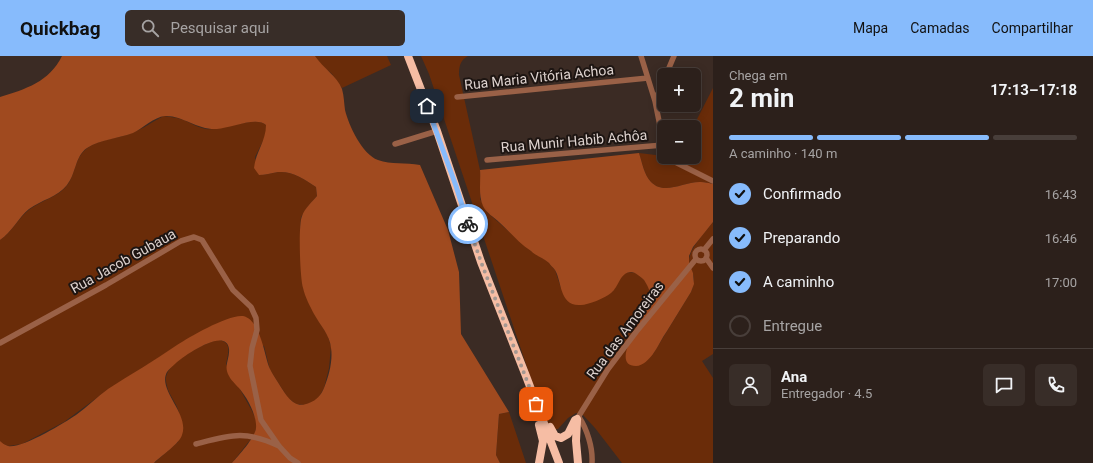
<!DOCTYPE html>
<html lang="pt">
<head>
<meta charset="utf-8">
<style>
  body { margin:0; font-family:Roboto,sans-serif; background:#382d28; color:#f1f3f6; height:100vh; display:flex; flex-direction:column; font-size:15px; white-space:nowrap }
  * { box-sizing:border-box; margin:0 }
  p { font-size:13px; color:#a6a3a3 }
  .icon { flex:none; width:22px; height:22px; fill:none; stroke:currentColor; stroke-width:2; stroke-linecap:round; stroke-linejoin:round }
  .map { position:relative; flex:1; overflow:hidden }
  .panel { display:flex; flex-direction:column; background:#2c201b; width:380px }
  .panel>* { flex:none }
  .buttons { position:absolute; left:657px; top:12px; display:grid; gap:8px }
  .buttons a { display:grid; place-items:center; width:44px; height:44px; border-radius:6px; background:#2c201b; box-shadow:0 2px 10px #0003,0 0 0 1px #483e3a; font-size:20px }
  .pin { position:absolute; display:grid; place-items:center; width:34px; height:34px; color:#fff; margin:-17px; border-radius:8px; box-shadow:0 2px 6px #0006 }
  .courier { position:absolute; display:grid; place-items:center; width:40px; height:40px; margin:-20px; border:3px solid #87bbfc; border-radius:50%; background:#fff; color:#222; box-shadow:0 1px 5px #0007 }
  .summary em { font-style:normal; font-weight:700 }
  .summary div { display:flex; flex-direction:column-reverse }
  .summary { display:flex; align-items:center; justify-content:space-between; height:68px; padding:0 16px }
  h1 { font-size:26px; font-weight:700; line-height:30px }
  .bar { display:grid; grid-template-columns:repeat(4,1fr); gap:6px 4px; align-content:center; height:48px; padding:0 16px }
  .bar i { height:5px; border-radius:3px; background:#483e3a }
  .bar .selected { background:#87bbfc }
  .bar p { grid-column:span 4 }
  .line { display:flex; align-items:center; gap:10px; padding:0 16px; border-top:1px solid #483e3a }
  .line div { flex:1 }
  .round { display:grid; place-items:center; flex:none; width:42px; height:42px; border-radius:6px; background:#382d28 }
  ol { padding:0 16px; list-style:none }
  li { display:flex; align-items:center; gap:12px; height:44px }
  li p { margin-inline-start:auto }
  li .icon { padding:4px; border-radius:50%; background:#87bbfc; color:#111; stroke-width:4 }
  li:last-child { color:#a6a3a3 }
  li i { width:22px; height:22px; border:2px solid #483e3a; border-radius:50% }
  header { display:flex; align-items:center; gap:24px; box-sizing:border-box; height:56px; padding:0 20px; background:#87bbfc; color:#111 }
  header strong { font-size:19px }
  nav { display:flex; gap:22px; margin-inline-start:auto; font-size:14px }
  .search { width:280px; height:36px; background:#382d28; display:flex; align-items:center; gap:10px; box-sizing:border-box; padding:0 14px; border-radius:6px; color:#a6a3a3; font-size:15px }
  main { display:flex; flex:1; min-height:0 }
  .map>svg:first-child { display:block }
</style>
</head>
<body>
<header>
<strong>Quickbag</strong>
<div class="search"><svg class="icon" aria-label="search" viewBox="0 0 24 24"><circle cx="10" cy="10" r="6"/><path d="M15 15l6 6"/></svg>Pesquisar aqui</div>
<nav><a>Mapa</a><a>Camadas</a><a>Compartilhar</a></nav>
</header>
<main>
<div class="map">
<svg width="713" height="407" viewBox="0 0 713 407">
  <rect width="100%" height="100%" fill="#3b2b24"/>
  <path fill="#6a2c09" d="M 315,0 L 387,0 L 391,9 L 342,32 L 332,18 L 319,7 Z
    M 421,0 L 468,0 C 460,4 459,11 459,19 L 480,114 L 481,123 L 480,143 L 488,157 L 531,195 L 547,205 L 555,214 L 561,232 L 612,236 C 615,231 619,222 624,218 C 637,211 650,228 651,240 C 652,248 645,254 646,261 C 647,273 651,286 653,298 L 691,236 C 694,229 695,222 692,215 C 691,212 689,209 689,206 C 688,194 706,175 713,166 L 713,298 L 702,305 L 713,322 L 713,407 L 622,407 L 595,372 L 583,359 L 576,357 L 568,362 L 558,373 L 551,374 L 543,359 L 429,18 Z
    M 713,32 L 713,128 C 709,127 705,126 701,126 C 684,125 665,140 651,126 C 644,119 642,106 639,97 L 664,100 L 664,101 L 694,101 L 693,71 Z
    M 164,60 C 168,61 173,61 177,62 C 187,64 195,71 206,73 C 222,75 256,59 266,69 L 266,79 L 255,101 L 259,119 C 265,119 271,117 278,116 C 293,115 304,123 316,131 L 317,140 L 309,149 L 301,161 L 300,172 L 303,232 L 315,259 L 328,280 L 331,291 L 329,312 L 324,332 L 319,341 L 315,345 L 305,349 L 296,348 L 288,342 L 270,314 L 264,290 L 195,279 L 106,335 L 64,366 L 22,388 L 8,390 L 1,387 L 0,385 L 0,184 C 12,176 18,162 30,153 C 42,144 59,141 68,128 C 75,118 75,102 86,93 C 98,83 117,83 132,77 C 143,73 153,65 164,60 Z
    M 217,284 C 233,285 228,297 226,308 L 252,355 L 256,364 L 256,373 L 254,379 L 232,407 L 154,407 L 178,386 C 179,377 181,367 179,358 C 178,348 169,340 167,330 C 166,326 165,322 167,318 C 172,304 203,288 217,284 Z
    M 509,356 L 526,407 L 500,407 L 496,399 L 499,358 Z"/>
  <path fill="#a04a1f" d="M 62,0 L 315,0 C 323,12 337,20 342,33 C 344,40 344,47 345,54 C 349,70 362,98 378,104 C 391,109 406,106 420,109 L 448,174 L 459,216 L 461,278 L 509,356 L 499,358 L 496,399 L 500,407 L 232,407 C 238,400 255,382 256,372 C 257,361 249,345 242,336 C 238,330 232,326 229,320 C 223,310 230,303 229,293 C 226,270 183,301 176,307 C 173,310 169,313 167,316 C 157,334 190,358 182,379 C 180,387 161,400 154,407 L 0,407 L 0,385 C 2,387 5,389 8,390 C 22,393 64,367 76,359 C 87,351 97,341 108,333 C 131,318 154,305 177,289 C 189,281 229,258 243,260 C 259,263 264,295 268,308 C 270,315 275,321 279,328 C 286,339 294,354 309,347 C 317,344 321,339 324,332 C 329,320 333,304 331,292 C 330,279 320,269 314,258 C 310,250 305,241 303,232 C 300,222 298,169 302,160 C 305,152 312,146 317,140 L 316,131 C 304,123 293,115 278,116 C 271,117 265,119 259,119 L 254,112 C 256,95 266,85 266,69 C 257,60 230,72 217,73 C 197,74 182,59 165,60 C 154,61 143,72 133,77 C 117,83 101,83 87,92 C 75,100 76,118 67,129 C 58,141 41,144 29,153 C 18,162 12,176 0,184 L 0,41 C 26,33 49,26 62,0 Z
    M 639,97 C 642,106 644,119 651,126 C 665,140 684,125 701,126 C 705,126 709,127 713,128 L 713,166 L 693,191 L 689,200 L 689,207 L 693,217 L 694,228 L 691,236 C 683,249 675,262 667,275 C 662,282 658,291 653,298 C 649,303 643,310 636,310 C 607,310 648,256 650,246 C 652,238 648,230 644,224 C 641,221 635,216 631,216 C 620,216 619,231 611,237 C 605,242 588,249 581,249 C 559,251 562,225 555,214 C 553,211 550,209 549,207 C 544,202 536,200 531,195 C 519,187 510,176 500,167 C 494,161 486,157 483,150 C 478,139 481,125 480,114 Z"/>
  <g fill="none" stroke-linecap="round" stroke-linejoin="round">
    <path stroke="#9a6147" stroke-width="5.5" d="M 641,0 L 655,45 L 664,90
      M 666,19 L 674,0
      M 457,41 L 648,22
      M 655,45 L 664,23
      M 395,88 L 437,75
      M 672,101 L 677,107 L 713,125
      M 487,104 L 663,89
      M695 199a6 6 0 1 1 12 0a6 6 0 1 1-12 0Z
      M 704,194 L 713,183
      M 706,202 L 713,212
      M 0,287 L 106,229 L 181,185 L 194,181 L 202,184 L 233,234 L 251,251 L 256,262 L 257,274 L 252,292 L 250,310 L 261,364 L 279,390 L 290,402 L 298,407
      M 579,361 C 587,373 593,392 592,407
      M 577,363 L 608,313 L 636,276 L 696,203
      M 196,388 C 231,379 245,374 279,390"/>
    <path stroke="#f6bda4" stroke-width="8" d="M 408,0 L 437,75 L 481,206 L 526,320 L 559,407
      M 577,364 L 576,385 L 578,407
      M 550,371 L 555,380 L 561,382 L 568,378 L 575,364 L 577,363
      M 539,407 L 543,385 L 539,369"/>
  </g>
  <g fill="none" stroke-linecap="round" stroke-linejoin="round">
    <path stroke="#a49892" stroke-width="4" stroke-dasharray="0 7.2" d="M 468,168 L 481,206 L 536,348"/>
    <path stroke="#87bbfc" stroke-width="5" d="M 427,50 L 456,130 L 468,168"/>
  </g>
  <g text-anchor="middle" stroke-width="4" stroke-linejoin="round" paint-order="stroke">
    <g font-size="14" fill="#ddd2ce" stroke="#1d1512">
      <text transform="translate(539 21) rotate(-6)" y="5">Rua Maria Vitória Achoa</text>
      <text transform="translate(574 85) rotate(-5)" y="5">Rua Munir Habib Achôa</text>
      <text transform="translate(123 205) rotate(-29)" y="5">Rua Jacob Gubaua</text>
      <text transform="translate(625 274) rotate(-53)" y="5">Rua das Amoreiras</text>
    </g>
  </g>
</svg>
<div class="buttons">
<a>+</a>
<a>−</a>
</div>
<div class="pin" style="left:536px;top:348px;background:#ea580c"><svg class="icon" aria-label="bag" viewBox="0 0 24 24"><path d="M5 8h14l-1 12H6zM9 8a3 3 0 0 1 6 0"/></svg></div>
<div class="pin" style="left:427px;top:50px;background:#1f2937"><svg class="icon" aria-label="home" viewBox="0 0 24 24"><path d="M3 11l9-7 9 7M6 9v11h12V9"/></svg></div>
<div class="courier" style="left:468px;top:168px"><svg class="icon" aria-label="bike" viewBox="0 0 24 24"><circle cx="6" cy="16" r="4"/><circle cx="18" cy="16" r="4"/><path d="M6 16l4-8h5l3 8M10 8l3 8H6M13 5h3"/></svg></div>
</div>
<section class="panel">
<div class="summary"><div><h1>2 min</h1><p>Chega em</p></div><em>17:13–17:18</em></div>
<div class="bar"><i class="selected"></i><i class="selected"></i><i class="selected"></i><i></i><p>A caminho · 140 m</p></div>
<ol>
<li><svg class="icon" aria-label="check" viewBox="0 0 24 24"><path d="M5 12l5 5 9-10"/></svg>Confirmado<p>16:43</p></li>
<li><svg class="icon" aria-label="check" viewBox="0 0 24 24"><path d="M5 12l5 5 9-10"/></svg>Preparando<p>16:46</p></li>
<li><svg class="icon" aria-label="check" viewBox="0 0 24 24"><path d="M5 12l5 5 9-10"/></svg>A caminho<p>17:00</p></li>
<li><i></i>Entregue</li>
</ol>
<div class="line" style="height:72px"><a class="round"><svg class="icon" aria-label="person" viewBox="0 0 24 24"><circle cx="12" cy="8" r="4"/><path d="M4 21q1-7 8-7t8 7"/></svg></a><div><b>Ana</b><p>Entregador · 4.5</p></div><a class="round"><svg class="icon" aria-label="chat" viewBox="0 0 24 24"><path d="M4 5h16v11H9l-5 4z"/></svg></a><a class="round"><svg class="icon" aria-label="phone" viewBox="0 0 24 24"><path d="M5 4h4l2 5-3 2q2 4 5 5l2-3 5 2v4C11 20 4 13 5 4z"/></svg></a></div>
</section>
</main>
</body>
</html>
